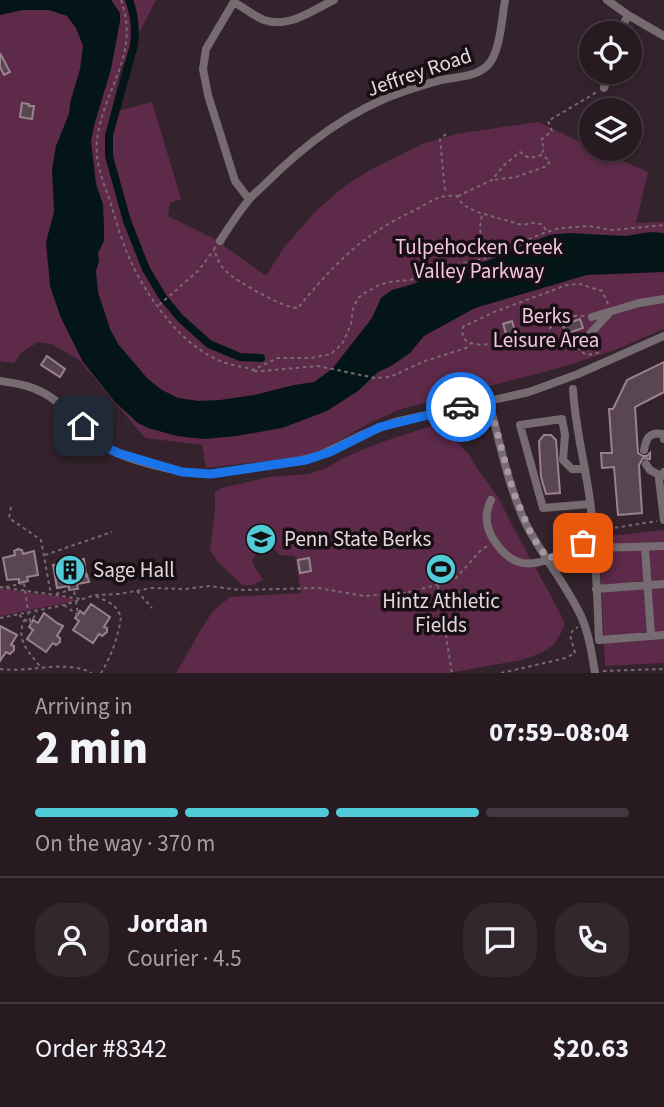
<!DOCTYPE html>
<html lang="en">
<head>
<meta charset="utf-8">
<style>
  body { margin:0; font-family:"Source Sans 3",sans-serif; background:#33272e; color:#f1f3f6; height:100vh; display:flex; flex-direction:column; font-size:26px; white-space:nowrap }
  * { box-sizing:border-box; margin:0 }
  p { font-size:23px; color:#a4a1a5 }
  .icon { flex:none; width:38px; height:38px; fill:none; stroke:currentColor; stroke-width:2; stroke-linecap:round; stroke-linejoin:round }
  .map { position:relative; height:673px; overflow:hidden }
  .side { display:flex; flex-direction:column; background:#271a21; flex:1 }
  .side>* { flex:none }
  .buttons { position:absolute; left:579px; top:21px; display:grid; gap:14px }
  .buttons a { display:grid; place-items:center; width:63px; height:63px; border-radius:50%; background:#271a21; box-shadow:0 4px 10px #0003,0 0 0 2px #43383f; font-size:35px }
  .pin { position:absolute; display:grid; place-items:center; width:60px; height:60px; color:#fff; margin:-30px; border-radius:14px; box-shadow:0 4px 10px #0006 }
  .courier { position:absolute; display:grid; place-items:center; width:70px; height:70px; margin:-35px; border:5px solid #1a73e8; border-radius:50%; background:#fff; color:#222; box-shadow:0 2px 9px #0007 }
  .headline em { font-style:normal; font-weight:800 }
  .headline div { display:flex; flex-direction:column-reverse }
  .headline { display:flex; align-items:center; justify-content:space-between; height:119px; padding:0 35px }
  h1 { font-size:46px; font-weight:800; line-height:52px }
  .bar { display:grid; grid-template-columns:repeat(4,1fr); gap:10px 7px; align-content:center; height:84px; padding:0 35px }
  .bar i { height:9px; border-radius:5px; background:#43383f }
  .bar .selected { background:#52cbd8 }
  .bar p { grid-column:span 4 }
  .line { display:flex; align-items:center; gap:18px; padding:0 35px; border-top:2px solid #43383f }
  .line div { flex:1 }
  .round { display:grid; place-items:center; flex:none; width:74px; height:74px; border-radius:28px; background:#33272e }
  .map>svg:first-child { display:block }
</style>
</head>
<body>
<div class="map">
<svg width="664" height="673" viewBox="0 0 664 673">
  <rect width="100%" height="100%" fill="#34232c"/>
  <path fill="#5e2a4a" d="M 0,0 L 156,0 L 121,68 L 111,113 L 152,102 L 181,199 L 170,203 L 168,216 L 225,244 L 224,246 L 266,276 L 285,246 L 319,208 L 345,186 L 370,170 L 423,144 L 456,134 L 538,122 L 591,147 L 592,149 L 596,149 L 648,172 L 636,223 L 664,222 L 664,329 L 617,349 L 559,368 L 398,410 L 366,425 L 321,451 L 301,457 L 206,468 L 202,445 L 145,438 L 79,360 L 52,344 L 38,342 L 22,352 L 14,363 L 0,361 Z
    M 434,425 L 456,440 L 471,457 L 476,467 L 498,497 L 513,527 L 559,611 L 565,624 L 560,635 L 552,646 L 541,653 L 522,660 L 448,673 L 176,673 L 205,623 L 213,611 L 230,597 L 301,593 L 295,556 L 280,555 L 274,549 L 260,548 L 252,560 C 255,571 259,571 263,580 L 252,585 L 242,585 L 217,561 L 210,550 L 215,510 L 215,492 L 222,488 L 269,477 L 309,474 L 324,469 L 350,455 L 382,442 Z
    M 664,530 L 664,663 L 605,666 L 599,537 Z
    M 0,588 L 74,599 L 75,601 L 0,616 Z"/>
  <path fill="#041518" d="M 0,0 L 111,0 L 120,13 L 120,21 L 111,69 L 94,126 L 91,141 L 96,184 L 103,204 L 104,228 L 104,241 L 98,253 L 99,261 L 96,271 L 98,292 L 110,329 L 118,344 L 148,379 L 162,390 L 178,398 L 199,401 L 220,400 L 254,395 L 294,385 L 314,382 L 332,369 L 372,318 L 381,298 L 392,290 L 410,285 L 449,270 L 467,267 L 489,260 L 549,235 L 569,233 L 626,236 L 650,232 L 664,233 L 664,272 L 587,275 L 475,308 L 424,336 L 410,353 L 391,366 L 378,372 L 358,391 L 327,411 L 282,428 L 237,436 L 204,439 L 177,436 L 148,428 L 138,423 L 116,403 L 83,362 L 61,318 L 50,286 L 46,242 L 54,212 L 52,170 L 56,146 L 69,114 L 70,103 L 80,69 L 83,46 L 76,28 L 67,16 L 49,10 L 23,10 L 0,15 Z"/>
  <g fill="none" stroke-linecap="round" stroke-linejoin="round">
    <path stroke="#041518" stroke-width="8" d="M 129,0 C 135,15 136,29 134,45 L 109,135 L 109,156 L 127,221 L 146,269 L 162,296 L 180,318 L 209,344 L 240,357 L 261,358"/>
  </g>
  <path fill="#5a4651" stroke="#98828d" stroke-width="2" d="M 0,53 L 10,72 L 4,75 L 0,67 Z
    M 22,103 L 29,104 L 29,106 L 34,106 L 32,119 L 20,117 Z
    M 580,319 L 583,328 L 566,334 L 563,325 Z
    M 512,321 L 517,337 L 508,340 L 503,324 Z
    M 47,356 L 65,369 L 60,377 L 41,365 Z
    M 664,362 L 664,392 L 635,407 L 638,453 L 643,456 L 647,456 L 650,453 L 650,459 L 643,458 L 639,465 L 642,513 L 618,515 L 614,467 L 602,468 L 601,453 L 612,453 L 609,409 L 613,409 L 627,380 Z
    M 544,435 L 551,435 L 556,440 L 560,493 L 546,494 L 541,477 L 539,441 Z
    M 18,549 L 22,550 L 23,554 L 34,551 L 38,575 L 27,577 L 28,581 L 19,583 L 19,579 L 7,580 L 3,558 L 15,555 L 14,551 Z
    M 68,557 L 72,557 L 73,562 L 84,559 L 86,576 L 87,575 L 89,582 L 77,584 L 78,589 L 69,590 L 69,586 L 57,588 L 53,565 L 64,563 L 63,559 Z
    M 309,558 L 311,571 L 300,573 L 298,560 Z
    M 91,604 L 110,617 L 104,627 L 107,628 L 107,632 L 102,636 L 99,634 L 93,643 L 73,630 L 79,621 L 75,618 L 80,611 L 84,614 Z
    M 44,613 L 57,623 L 63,626 L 57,636 L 60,638 L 60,642 L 56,645 L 53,643 L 46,652 L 27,639 L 33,630 L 29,627 L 33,620 L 38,623 Z
    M 0,626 L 17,635 L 11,645 L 14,646 L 14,650 L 10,654 L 6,652 L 0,661 Z"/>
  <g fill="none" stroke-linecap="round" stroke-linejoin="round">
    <path stroke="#796a72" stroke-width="2" stroke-dasharray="3.5 3.5" stroke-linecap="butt" d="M 121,0 C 140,54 106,85 98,134 C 93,157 102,179 110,201 C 116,221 122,242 131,262 C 145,292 171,330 199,349 C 209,356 220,362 233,365 C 240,367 247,367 253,370 L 278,358 L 311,358 L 331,354 L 342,344 L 345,338 L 351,324 L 353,309 L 358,298 L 363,294 L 379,285 L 389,282 L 410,280 L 445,267 L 483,259 L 544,233 L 560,228 L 589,226 L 613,230 L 624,229 L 664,225
      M 446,134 L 440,139 C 442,158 443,175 446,194
      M 542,153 L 544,148 L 541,140 L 552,131 L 548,121 L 597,92
      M 458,196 L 492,180 L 503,166 L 520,152 L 529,158 L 542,155 L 550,161 L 547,166 L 516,177 L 492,180
      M 484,214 L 522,225 L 532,223 L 541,224 L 547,231
      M 482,245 C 490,242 495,245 502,250
      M 216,247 L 214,249 C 217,258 220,267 228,273 C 238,282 285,309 298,308 C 319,282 343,255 370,236 C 385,225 401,217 417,209 C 432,201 440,194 457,196 C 462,207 472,209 482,214 L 480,227 L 482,245 L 479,258
      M 159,305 L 198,271 L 214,250
      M 584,316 C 572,314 559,320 550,328 L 552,336 C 536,349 528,339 510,341 C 497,343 457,353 463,327 L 494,312 L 567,285 L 580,284 L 602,291 L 608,304
      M 583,341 L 579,345 L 579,349 C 585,356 589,355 598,353 L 599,355
      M 556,344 L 562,338 L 581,334
      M 254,371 L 262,371 L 318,366 L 375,378 L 390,377 L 425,361 L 466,348 L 470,344
      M 11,507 L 9,518 L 41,540 L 51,595
      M 601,530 L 657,521
      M 45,555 L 112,532
      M 438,586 L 452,673
      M 0,587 L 82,599
      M 6,587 L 24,583 L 24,582 L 28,612 L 31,624
      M 137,591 L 152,608
      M 56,594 L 74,589 L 75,597
      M 96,596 L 114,605 L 121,616 C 119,635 111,657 101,673
      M 64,605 L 78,615 L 76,602
      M 19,615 L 31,624 L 31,622 L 37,612
      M 0,618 L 64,605 L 95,595 L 119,594 L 152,588 L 185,589 L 210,586 L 239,590 L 318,588 L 365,596 L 405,593 L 444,583 L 456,578 L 481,550 L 489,545
      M 25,619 C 14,640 30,653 42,669
      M 0,669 C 30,673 64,659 92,673
      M 603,671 L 664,669
      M 501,673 L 566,658 L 575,653 L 570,635 L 573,630 L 578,627"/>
    <path stroke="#756b70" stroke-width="8" d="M 235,0 L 206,49 L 203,69 L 208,95 L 235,181 L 249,199
      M 607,0 L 628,15 L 664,36
      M 234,2 C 244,8 254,16 264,20 C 289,29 312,10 334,0
      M 619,33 L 628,15
      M 604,88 L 609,72
      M 220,241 C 229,227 238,213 248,201 C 252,195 258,191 263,186 C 304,145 349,110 405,91 C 417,87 429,83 441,80 C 456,77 475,77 487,66 C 500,54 502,18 505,0
      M 592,317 L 639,303 L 664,299
      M 589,335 L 609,313
      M 0,381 C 38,385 52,395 79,422 C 86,430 93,438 102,445 C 124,460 184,475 211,474 L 298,461 L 318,456 L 361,435 L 395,422 L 529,392 L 578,374 L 664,336
      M 573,389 C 575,427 585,463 590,501 C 596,547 597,594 599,640 L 664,635
      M 489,402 C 500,443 508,486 526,524 C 542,556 566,584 581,616 C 589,634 592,654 595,673
      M 644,450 C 646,439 649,431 663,434 L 664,439
      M 646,464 L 650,470 L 661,476
      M 585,469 L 572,469 L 563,460 L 565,435 L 562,419 L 520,425 L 543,508 L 590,504
      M 664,472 L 659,479 L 664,520
      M 491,500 C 485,512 485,524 492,537 C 509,566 529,570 557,555 C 562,552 567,548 572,546 C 578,543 587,543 594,542
      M 645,547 L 651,636
      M 594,548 L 664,546
      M 596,589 L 664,584"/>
  </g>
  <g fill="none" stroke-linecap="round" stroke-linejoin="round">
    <path stroke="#a699a0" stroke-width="7" stroke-dasharray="0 12.6" d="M 461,407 L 489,402 L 513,491 L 532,536 L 548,559 L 572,545 L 583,543"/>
    <path stroke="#1a73e8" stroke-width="9" d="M 83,426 L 102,445 L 118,453 L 182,472 L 211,474 L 306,460 L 330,452 L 380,427 L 461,407"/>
  </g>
  <defs>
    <g id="university-disc" transform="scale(1.575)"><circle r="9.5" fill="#52cbd8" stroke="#170f13"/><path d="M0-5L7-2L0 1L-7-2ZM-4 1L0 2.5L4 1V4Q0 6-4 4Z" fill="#111"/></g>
    <g id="stadium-disc" transform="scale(1.575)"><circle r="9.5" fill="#52cbd8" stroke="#170f13"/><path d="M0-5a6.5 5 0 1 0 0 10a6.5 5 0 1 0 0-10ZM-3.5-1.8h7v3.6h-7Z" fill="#111"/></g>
    <g id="building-disc" transform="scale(1.575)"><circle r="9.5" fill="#52cbd8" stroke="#170f13"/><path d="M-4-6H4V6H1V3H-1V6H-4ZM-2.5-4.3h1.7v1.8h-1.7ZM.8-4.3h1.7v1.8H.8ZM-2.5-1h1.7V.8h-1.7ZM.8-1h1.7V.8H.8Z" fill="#111"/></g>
  </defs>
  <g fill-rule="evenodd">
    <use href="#university-disc" x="261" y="539"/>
    <use href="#stadium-disc" x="441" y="569"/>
    <use href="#building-disc" x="70" y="570"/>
  </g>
  <g text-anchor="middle" stroke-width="7" stroke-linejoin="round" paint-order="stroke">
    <g font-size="21" fill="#e4d8de" stroke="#170f13">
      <text transform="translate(419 72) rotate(-19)" y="7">Jeffrey Road</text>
    </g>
    <g font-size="21" fill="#f4c6df" stroke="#170f13">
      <text x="479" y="254">Tulpehocken Creek<tspan x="479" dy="24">Valley Parkway</tspan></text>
      <text x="546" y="323">Berks<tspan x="546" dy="24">Leisure Area</tspan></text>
    </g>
    <g font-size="21" fill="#e4d8de" stroke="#170f13" text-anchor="start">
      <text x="284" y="546">Penn State Berks</text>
      <text x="93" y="577">Sage Hall</text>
      <text x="441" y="608" text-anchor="middle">Hintz Athletic<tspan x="441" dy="24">Fields</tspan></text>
    </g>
  </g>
</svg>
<div class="buttons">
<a><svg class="icon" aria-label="locate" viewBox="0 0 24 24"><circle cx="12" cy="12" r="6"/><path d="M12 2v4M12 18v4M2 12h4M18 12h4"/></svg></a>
<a><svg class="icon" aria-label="layers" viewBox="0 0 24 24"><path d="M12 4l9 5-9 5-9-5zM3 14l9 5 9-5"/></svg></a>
</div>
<div class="pin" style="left:583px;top:543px;background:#ea580c"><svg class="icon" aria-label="bag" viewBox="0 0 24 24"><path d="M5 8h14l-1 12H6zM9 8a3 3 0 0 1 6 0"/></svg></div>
<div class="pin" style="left:83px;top:426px;background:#1f2937"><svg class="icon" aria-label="home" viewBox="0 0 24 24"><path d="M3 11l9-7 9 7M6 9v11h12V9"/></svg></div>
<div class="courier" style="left:461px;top:407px"><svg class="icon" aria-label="car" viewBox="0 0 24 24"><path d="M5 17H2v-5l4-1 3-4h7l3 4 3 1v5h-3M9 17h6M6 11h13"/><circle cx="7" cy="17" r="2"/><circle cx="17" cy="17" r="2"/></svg></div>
</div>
<section class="side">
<div class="headline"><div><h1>2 min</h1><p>Arriving in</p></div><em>07:59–08:04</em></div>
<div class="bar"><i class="selected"></i><i class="selected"></i><i class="selected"></i><i></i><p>On the way · 370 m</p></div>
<div class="line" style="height:126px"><a class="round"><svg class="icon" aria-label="person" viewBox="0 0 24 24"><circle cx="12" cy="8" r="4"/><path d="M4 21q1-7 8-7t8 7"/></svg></a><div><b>Jordan</b><p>Courier · 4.5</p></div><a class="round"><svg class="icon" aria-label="chat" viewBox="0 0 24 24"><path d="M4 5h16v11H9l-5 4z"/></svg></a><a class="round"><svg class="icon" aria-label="phone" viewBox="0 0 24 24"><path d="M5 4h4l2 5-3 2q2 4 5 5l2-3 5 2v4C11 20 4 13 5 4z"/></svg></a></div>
<div class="line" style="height:91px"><div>Order #8342</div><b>$20.63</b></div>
</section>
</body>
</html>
